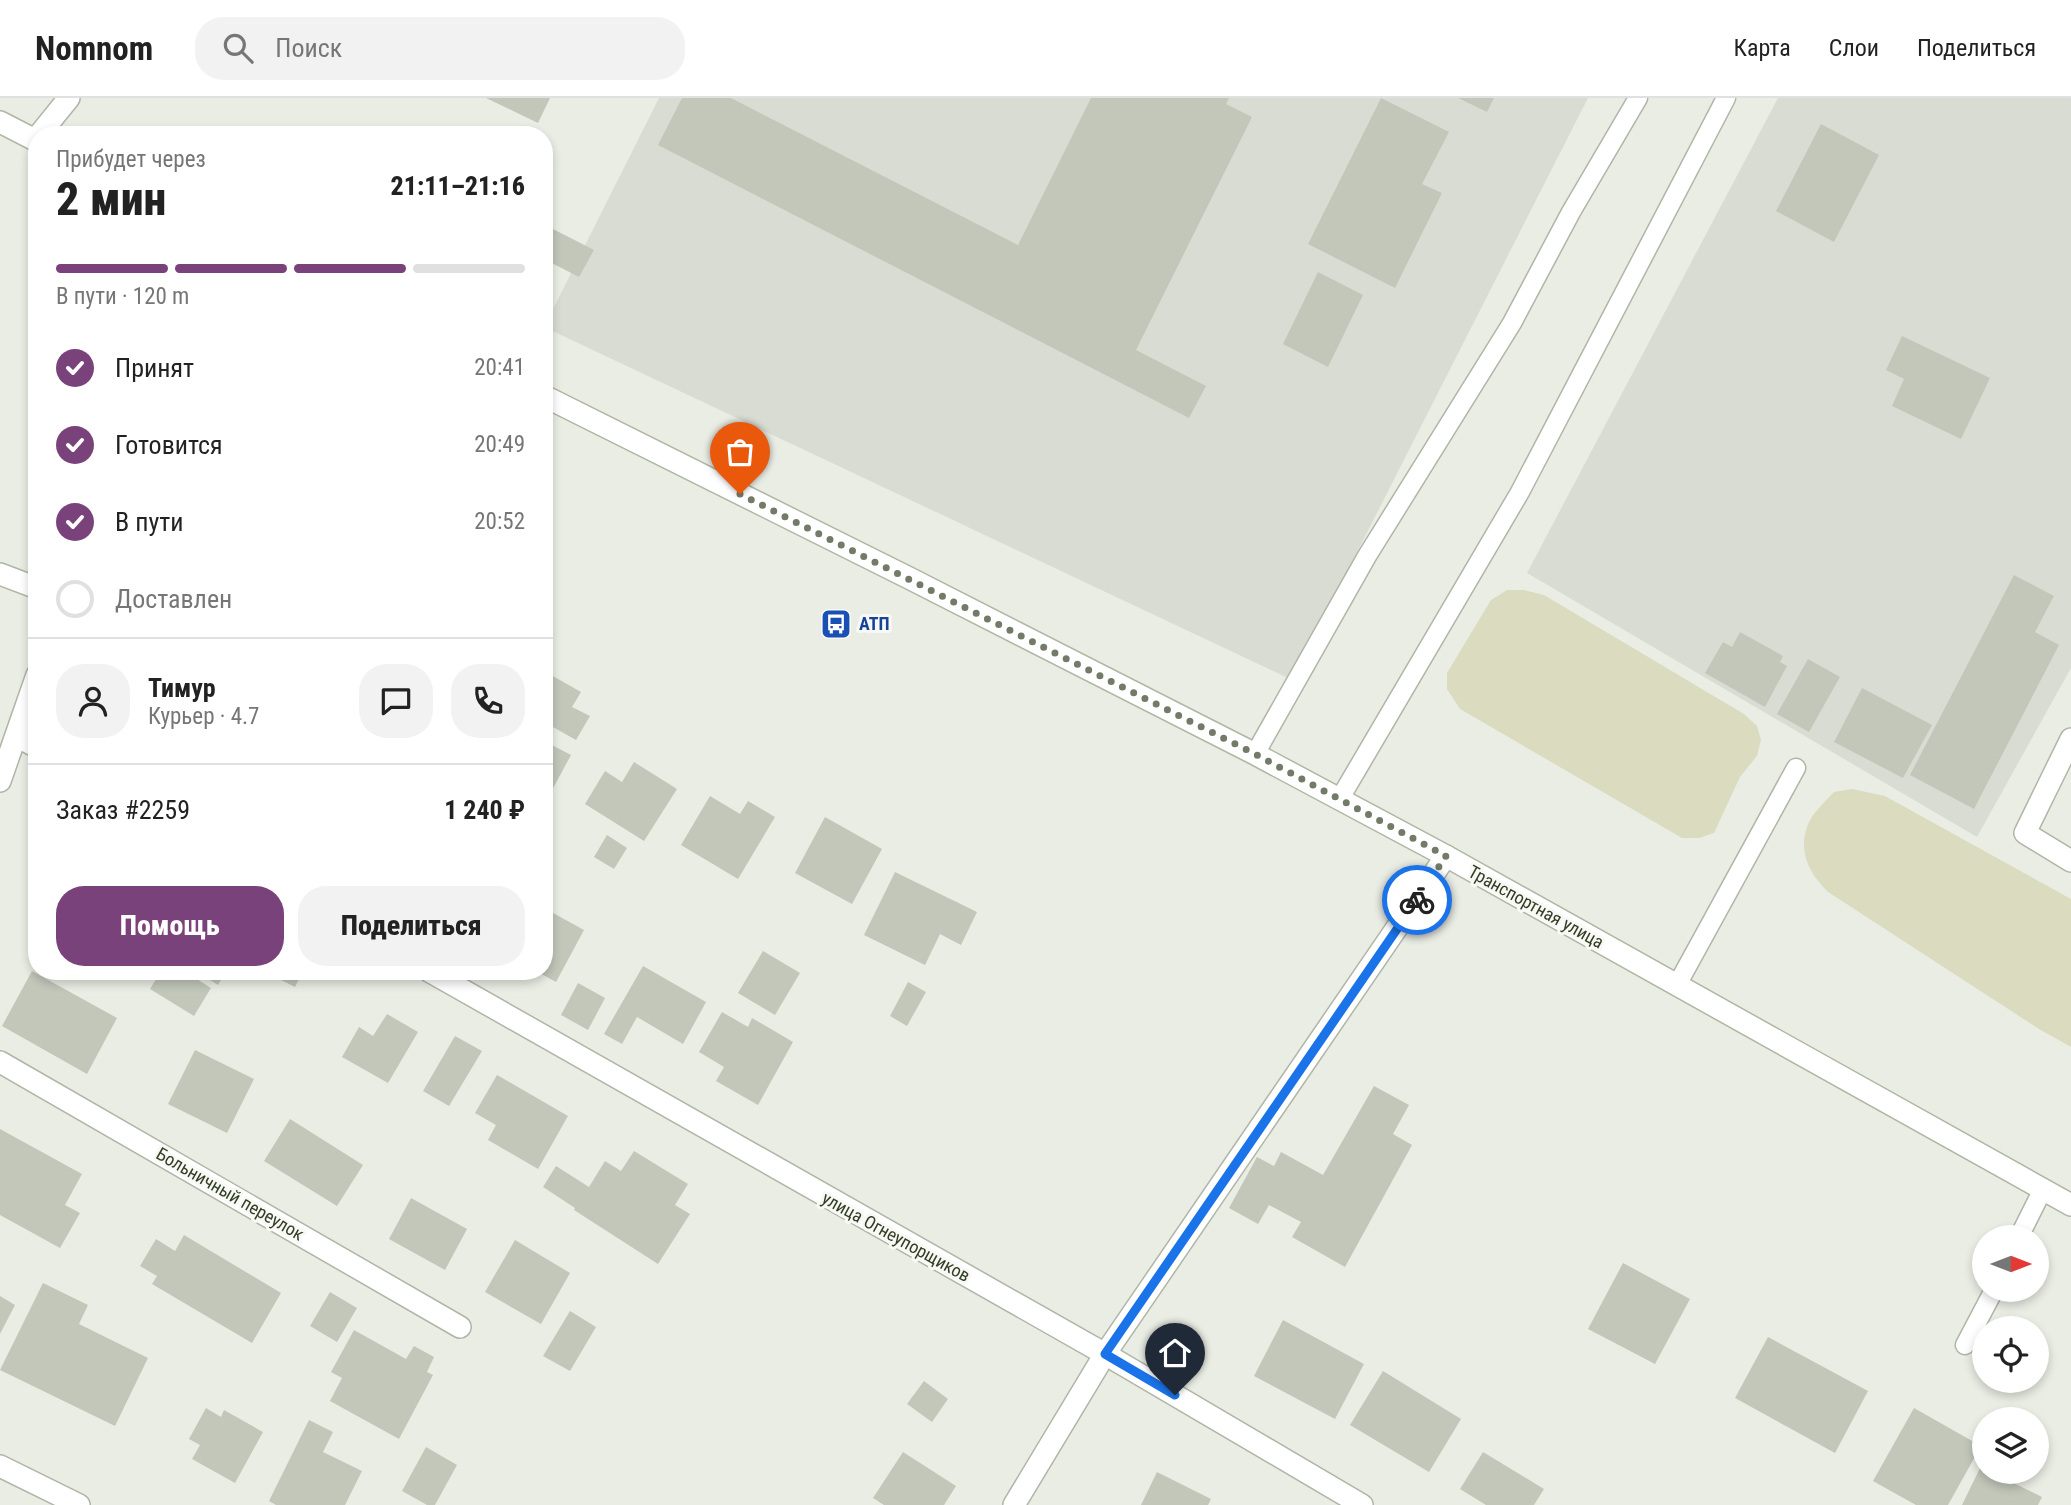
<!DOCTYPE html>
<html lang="ru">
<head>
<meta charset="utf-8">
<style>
  body { margin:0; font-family:"Roboto Condensed",sans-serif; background:#f2f2f2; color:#222; height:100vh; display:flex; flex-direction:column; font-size:26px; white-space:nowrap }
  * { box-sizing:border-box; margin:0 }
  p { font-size:23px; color:#767676 }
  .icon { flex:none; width:38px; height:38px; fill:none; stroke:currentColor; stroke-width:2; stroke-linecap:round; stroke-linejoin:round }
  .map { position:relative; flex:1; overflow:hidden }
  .drawer { position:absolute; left:28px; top:28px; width:525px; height:854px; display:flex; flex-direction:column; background:#fff; border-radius:28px; box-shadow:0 4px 10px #0003 }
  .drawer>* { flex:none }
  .needle { width:46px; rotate:90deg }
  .controls { position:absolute; left:1972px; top:1127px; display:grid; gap:14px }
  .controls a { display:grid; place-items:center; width:77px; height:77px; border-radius:50%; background:#fff; box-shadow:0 4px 10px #0003; font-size:35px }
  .pin { position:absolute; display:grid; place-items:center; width:60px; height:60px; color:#fff; margin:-72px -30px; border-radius:50% 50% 50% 0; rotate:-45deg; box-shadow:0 0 7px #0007 }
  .pin .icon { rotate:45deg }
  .courier { position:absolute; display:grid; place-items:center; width:70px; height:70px; margin:-35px; border:5px solid #1a73e8; border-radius:50%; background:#fff; color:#222; box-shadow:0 2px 9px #0007 }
  .summary em { font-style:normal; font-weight:800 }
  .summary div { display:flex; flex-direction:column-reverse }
  .summary { display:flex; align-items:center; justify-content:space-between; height:119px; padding:0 28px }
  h1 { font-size:46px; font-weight:800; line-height:52px }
  .bar { display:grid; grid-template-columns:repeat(4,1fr); gap:10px 7px; align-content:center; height:84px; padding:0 28px }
  .bar i { height:9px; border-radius:5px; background:#e0e0e0 }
  .bar .active { background:#7a427a }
  .bar p { grid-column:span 4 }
  .line { display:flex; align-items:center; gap:18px; padding:0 28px; border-top:2px solid #e0e0e0 }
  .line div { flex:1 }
  .round { display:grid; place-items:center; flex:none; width:74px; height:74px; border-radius:28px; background:#f2f2f2 }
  ol { padding:0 28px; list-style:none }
  li { display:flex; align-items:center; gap:21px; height:77px }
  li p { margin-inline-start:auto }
  li .icon { padding:7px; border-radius:50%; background:#7a427a; color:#fff; stroke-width:4 }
  li:last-child { color:#767676 }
  li i { width:38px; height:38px; border:4px solid #e0e0e0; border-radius:50% }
  .button { display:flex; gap:14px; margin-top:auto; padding:14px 28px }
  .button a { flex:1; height:80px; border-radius:28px; background:#7a427a; color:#fff; font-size:28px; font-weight:800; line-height:80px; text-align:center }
  .button a+a { background:#f2f2f2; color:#222 }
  header { display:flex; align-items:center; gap:42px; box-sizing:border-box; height:98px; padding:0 35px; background:#fff; border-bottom:2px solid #e0e0e0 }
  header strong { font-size:33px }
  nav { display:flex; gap:38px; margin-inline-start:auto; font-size:24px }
  .search { width:490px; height:63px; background:#f2f2f2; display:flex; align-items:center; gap:18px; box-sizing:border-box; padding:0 24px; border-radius:28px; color:#767676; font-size:26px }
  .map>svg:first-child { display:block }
</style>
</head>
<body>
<header>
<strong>Nomnom</strong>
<div class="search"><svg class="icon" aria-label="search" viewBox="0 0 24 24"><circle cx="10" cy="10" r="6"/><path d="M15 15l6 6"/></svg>Поиск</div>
<nav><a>Карта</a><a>Слои</a><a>Поделиться</a></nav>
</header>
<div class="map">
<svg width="2071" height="1407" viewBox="0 0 2071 1407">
  <rect width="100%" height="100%" fill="#eaede4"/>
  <path fill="#d9dcd3" d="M 659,0 L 1588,0 L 1292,582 L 544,229 Z
    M 1778,0 L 2071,0 L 2071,570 L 1977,739 L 1527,475 Z"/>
  <path fill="#dbdcbf" d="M 1507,492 L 1524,492 L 1544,497 L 1744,616 L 1757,628 L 1761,642 L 1757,658 L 1740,679 L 1714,735 L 1699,740 L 1682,740 L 1460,611 L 1447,591 L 1447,575 L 1491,502 Z
    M 1852,691 L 1885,698 L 2071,801 L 2071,949 L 2039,931 L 1828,794 C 1810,776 1798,755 1807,729 C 1811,716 1825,704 1834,694 Z"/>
  <path fill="#c2c7ba" d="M 486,0 L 550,0 L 538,25 Z
    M 682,0 L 731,0 L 1018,147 L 1091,0 L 1229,0 L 1226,6 L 1252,19 L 1136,252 L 1206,288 L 1189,320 L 658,47 Z
    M 1381,0 L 1449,34 L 1422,86 L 1442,95 L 1395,190 L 1308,146 Z
    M 1458,0 L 1494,0 L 1487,14 Z
    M 1821,26 L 1879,57 L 1834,144 L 1776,113 Z
    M 551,130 L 594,152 L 579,179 L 544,161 L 544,142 Z
    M 1318,174 L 1363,197 L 1328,269 L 1283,246 Z
    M 1902,238 L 1990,280 L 1961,341 L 1892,308 L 1904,281 L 1886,272 Z
    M 2014,477 L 2054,498 L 2035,534 L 2059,547 L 1974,711 L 1910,677 Z
    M 1740,534 L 1783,558 L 1780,564 L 1787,568 L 1765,609 L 1705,575 L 1723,544 L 1732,549 Z
    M 1808,561 L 1840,579 L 1809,634 L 1777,616 Z
    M 544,573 L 581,594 L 572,609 L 590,618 L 576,642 L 544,624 Z
    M 1862,590 L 1932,627 L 1903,680 L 1834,644 Z
    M 550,646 L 571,657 L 544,707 L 544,657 Z
    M 634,664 L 677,691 L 644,743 L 585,706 L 605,673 L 622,684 Z
    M 710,698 L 740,716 L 748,703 L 775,719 L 738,781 L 681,747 Z
    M 825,719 L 882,751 L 852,806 L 795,775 Z
    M 607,737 L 627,750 L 614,771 L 594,759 Z
    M 895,774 L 977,814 L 961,847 L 940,836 L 925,867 L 864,837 Z
    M 544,810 L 584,832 L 556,884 L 536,873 L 544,873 Z
    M 763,853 L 800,875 L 775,917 L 738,895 Z
    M 643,868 L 706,904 L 683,946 L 637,919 L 622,946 L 604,936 Z
    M 32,873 L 117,920 L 87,976 L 2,928 Z
    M 161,873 L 184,873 L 211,890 L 194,918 L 150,891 Z
    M 195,873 L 226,873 L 218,887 Z
    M 263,873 L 303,873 L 295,889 Z
    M 908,884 L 926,894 L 907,928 L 890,918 Z
    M 578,885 L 605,900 L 588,932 L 561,917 Z
    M 722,914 L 748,929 L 752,920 L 793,944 L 758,1007 L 716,983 L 724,969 L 699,954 Z
    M 387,916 L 418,934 L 388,985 L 342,959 L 359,929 L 373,938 Z
    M 455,938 L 482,953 L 449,1008 L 423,993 Z
    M 195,952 L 254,981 L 227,1035 L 168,1006 Z
    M 497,977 L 568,1018 L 538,1071 L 488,1042 L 496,1027 L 475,1015 Z
    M 1374,988 L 1409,1007 L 1393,1036 L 1412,1047 L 1345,1169 L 1292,1139 L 1301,1124 L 1269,1107 L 1258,1126 L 1229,1110 L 1257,1059 L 1274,1068 L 1281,1054 L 1323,1077 Z
    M 290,1021 L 363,1067 L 337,1108 L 264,1063 Z
    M 0,1031 L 82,1076 L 65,1107 L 80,1115 L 60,1150 L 0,1117 Z
    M 634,1053 L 688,1086 L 675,1107 L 690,1116 L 658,1166 L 574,1112 L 575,1110 L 543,1089 L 556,1068 L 589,1089 L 605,1063 L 621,1073 Z
    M 411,1100 L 467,1131 L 445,1172 L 389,1141 Z
    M 184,1137 L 281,1195 L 252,1245 L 152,1186 L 157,1178 L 140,1168 L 156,1141 L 175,1153 Z
    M 515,1142 L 570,1175 L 541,1226 L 485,1194 Z
    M 1623,1165 L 1690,1201 L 1655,1266 L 1588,1231 Z
    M 43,1185 L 88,1207 L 79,1226 L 148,1260 L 115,1328 L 0,1272 Z
    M 330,1194 L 357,1210 L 337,1244 L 310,1228 Z
    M 0,1198 L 15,1207 L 0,1236 Z
    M 570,1213 L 596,1229 L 570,1273 L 543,1258 Z
    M 1283,1222 L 1364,1266 L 1335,1321 L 1254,1278 Z
    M 354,1232 L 406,1261 L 414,1248 L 434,1259 L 427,1274 L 433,1277 L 399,1341 L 330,1303 L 342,1280 L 331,1274 Z
    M 1768,1239 L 1868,1293 L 1835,1355 L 1735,1300 Z
    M 1383,1273 L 1461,1321 L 1429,1374 L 1350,1327 Z
    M 924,1283 L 948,1301 L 932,1324 L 907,1306 Z
    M 206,1310 L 221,1319 L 224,1312 L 263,1334 L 235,1385 L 192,1361 L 200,1347 L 189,1341 Z
    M 1914,1310 L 1981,1348 L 1948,1407 L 1916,1407 L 1873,1383 Z
    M 309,1322 L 333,1334 L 323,1354 L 362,1373 L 345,1407 L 276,1407 L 269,1403 Z
    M 426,1349 L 457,1367 L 435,1407 L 427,1407 L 402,1393 Z
    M 903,1354 L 956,1388 L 944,1407 L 884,1407 L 873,1400 Z
    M 1483,1354 L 1544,1391 L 1534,1407 L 1486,1407 L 1460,1391 Z
    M 1981,1368 L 1984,1370 L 1984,1374 L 1991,1374 L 2042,1399 L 2038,1407 L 1962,1407 Z
    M 1157,1374 L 1211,1401 L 1208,1407 L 1141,1407 Z"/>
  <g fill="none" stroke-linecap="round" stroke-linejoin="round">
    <g stroke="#afb5a7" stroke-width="21">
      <path id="lane" d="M 1255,656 L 1367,458 L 1512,225 L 1571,114 L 1638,0
        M 1339,702 L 1520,394 L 1726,0
        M 1677,887 L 1796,670
        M 2019,1139 L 2043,1091
        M 1965,1247 L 1994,1192"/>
    </g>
    <g stroke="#afb5a7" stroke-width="24">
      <path id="street" d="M 39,37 L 69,0
        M 0,476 L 37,490
        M 16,638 L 37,649
        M 2071,641 L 2025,735 L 2071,763
        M 0,683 L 37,577
        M 429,873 L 1105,1256 L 1362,1407
        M 0,964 L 460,1229
        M 0,1368 L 79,1407
        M 1014,1407 L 1105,1256 L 1446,758"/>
    </g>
    <g stroke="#afb7a4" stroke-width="24">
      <path id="secondary" d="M 0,24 L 37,43
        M 544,298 L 911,481 L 1255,656 L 1446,758 L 2071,1107"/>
    </g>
    <use href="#lane" stroke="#fff" stroke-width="18"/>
    <use href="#street" stroke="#fff" stroke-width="21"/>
    <use href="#secondary" stroke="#fff" stroke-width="21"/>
  </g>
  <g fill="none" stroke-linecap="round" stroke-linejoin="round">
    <path stroke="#727b68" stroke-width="7" stroke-dasharray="0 12.6" d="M 740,396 L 1255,656 L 1446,758 L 1417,802"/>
    <path stroke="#1a73e8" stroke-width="9" d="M 1175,1297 L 1105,1256 L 1417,802"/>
  </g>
  <defs>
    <g id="bus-square" transform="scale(1.575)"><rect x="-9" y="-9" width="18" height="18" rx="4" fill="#1a4fb4" stroke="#f8f9f5"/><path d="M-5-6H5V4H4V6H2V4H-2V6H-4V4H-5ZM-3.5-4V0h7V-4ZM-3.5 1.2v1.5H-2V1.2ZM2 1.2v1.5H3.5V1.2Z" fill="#fff"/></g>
  </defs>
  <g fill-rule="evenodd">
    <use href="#bus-square" x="836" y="526"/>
  </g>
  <g text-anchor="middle" stroke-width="6" stroke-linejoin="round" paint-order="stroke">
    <g font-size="18" font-weight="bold" fill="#164399" stroke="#f8f9f5" text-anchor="start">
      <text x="859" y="532">АТП</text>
    </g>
    <g font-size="18" fill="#313d25" stroke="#f8f9f5">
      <text transform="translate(1536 809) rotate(29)" y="6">Транспортная улица</text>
      <text transform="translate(230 1096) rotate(30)" y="6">Больничный переулок</text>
      <text transform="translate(896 1139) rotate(29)" y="6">улица Огнеупорщиков</text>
    </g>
  </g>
</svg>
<div class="controls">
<a><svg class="needle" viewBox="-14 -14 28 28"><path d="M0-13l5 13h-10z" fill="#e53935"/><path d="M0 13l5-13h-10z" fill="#767676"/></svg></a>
<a><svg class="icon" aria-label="locate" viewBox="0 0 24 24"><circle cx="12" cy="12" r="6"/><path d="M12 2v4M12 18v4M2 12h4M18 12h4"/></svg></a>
<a><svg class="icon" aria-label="layers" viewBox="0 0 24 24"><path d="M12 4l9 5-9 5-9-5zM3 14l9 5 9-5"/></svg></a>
</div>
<div class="pin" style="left:740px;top:396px;background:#ea580c"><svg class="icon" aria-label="bag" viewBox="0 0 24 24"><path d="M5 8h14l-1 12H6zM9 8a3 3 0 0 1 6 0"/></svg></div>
<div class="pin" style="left:1175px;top:1297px;background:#1f2937"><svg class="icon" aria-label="home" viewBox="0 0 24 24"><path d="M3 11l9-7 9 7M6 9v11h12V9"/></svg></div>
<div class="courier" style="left:1417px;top:802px"><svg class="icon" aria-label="bike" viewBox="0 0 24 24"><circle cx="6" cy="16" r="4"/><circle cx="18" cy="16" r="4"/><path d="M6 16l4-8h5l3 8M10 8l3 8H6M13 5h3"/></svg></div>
<section class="drawer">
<div class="summary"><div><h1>2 мин</h1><p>Прибудет через</p></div><em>21:11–21:16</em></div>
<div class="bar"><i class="active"></i><i class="active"></i><i class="active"></i><i></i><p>В пути · 120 m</p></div>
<ol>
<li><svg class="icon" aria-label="check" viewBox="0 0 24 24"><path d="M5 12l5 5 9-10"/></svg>Принят<p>20:41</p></li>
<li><svg class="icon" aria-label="check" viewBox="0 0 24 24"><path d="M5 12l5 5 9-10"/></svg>Готовится<p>20:49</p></li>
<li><svg class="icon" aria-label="check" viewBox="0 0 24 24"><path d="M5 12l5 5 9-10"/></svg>В пути<p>20:52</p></li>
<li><i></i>Доставлен</li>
</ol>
<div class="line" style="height:126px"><a class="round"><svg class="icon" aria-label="person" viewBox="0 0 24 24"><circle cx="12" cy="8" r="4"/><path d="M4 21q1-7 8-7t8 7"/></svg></a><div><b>Тимур</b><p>Курьер · 4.7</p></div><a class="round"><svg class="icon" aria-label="chat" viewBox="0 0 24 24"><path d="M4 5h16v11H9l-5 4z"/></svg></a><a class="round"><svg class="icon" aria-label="phone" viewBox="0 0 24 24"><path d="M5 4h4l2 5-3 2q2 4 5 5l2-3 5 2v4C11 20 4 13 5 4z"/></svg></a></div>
<div class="line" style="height:91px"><div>Заказ #2259</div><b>1 240 ₽</b></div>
<div class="button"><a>Помощь</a><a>Поделиться</a></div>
</section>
</div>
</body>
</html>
